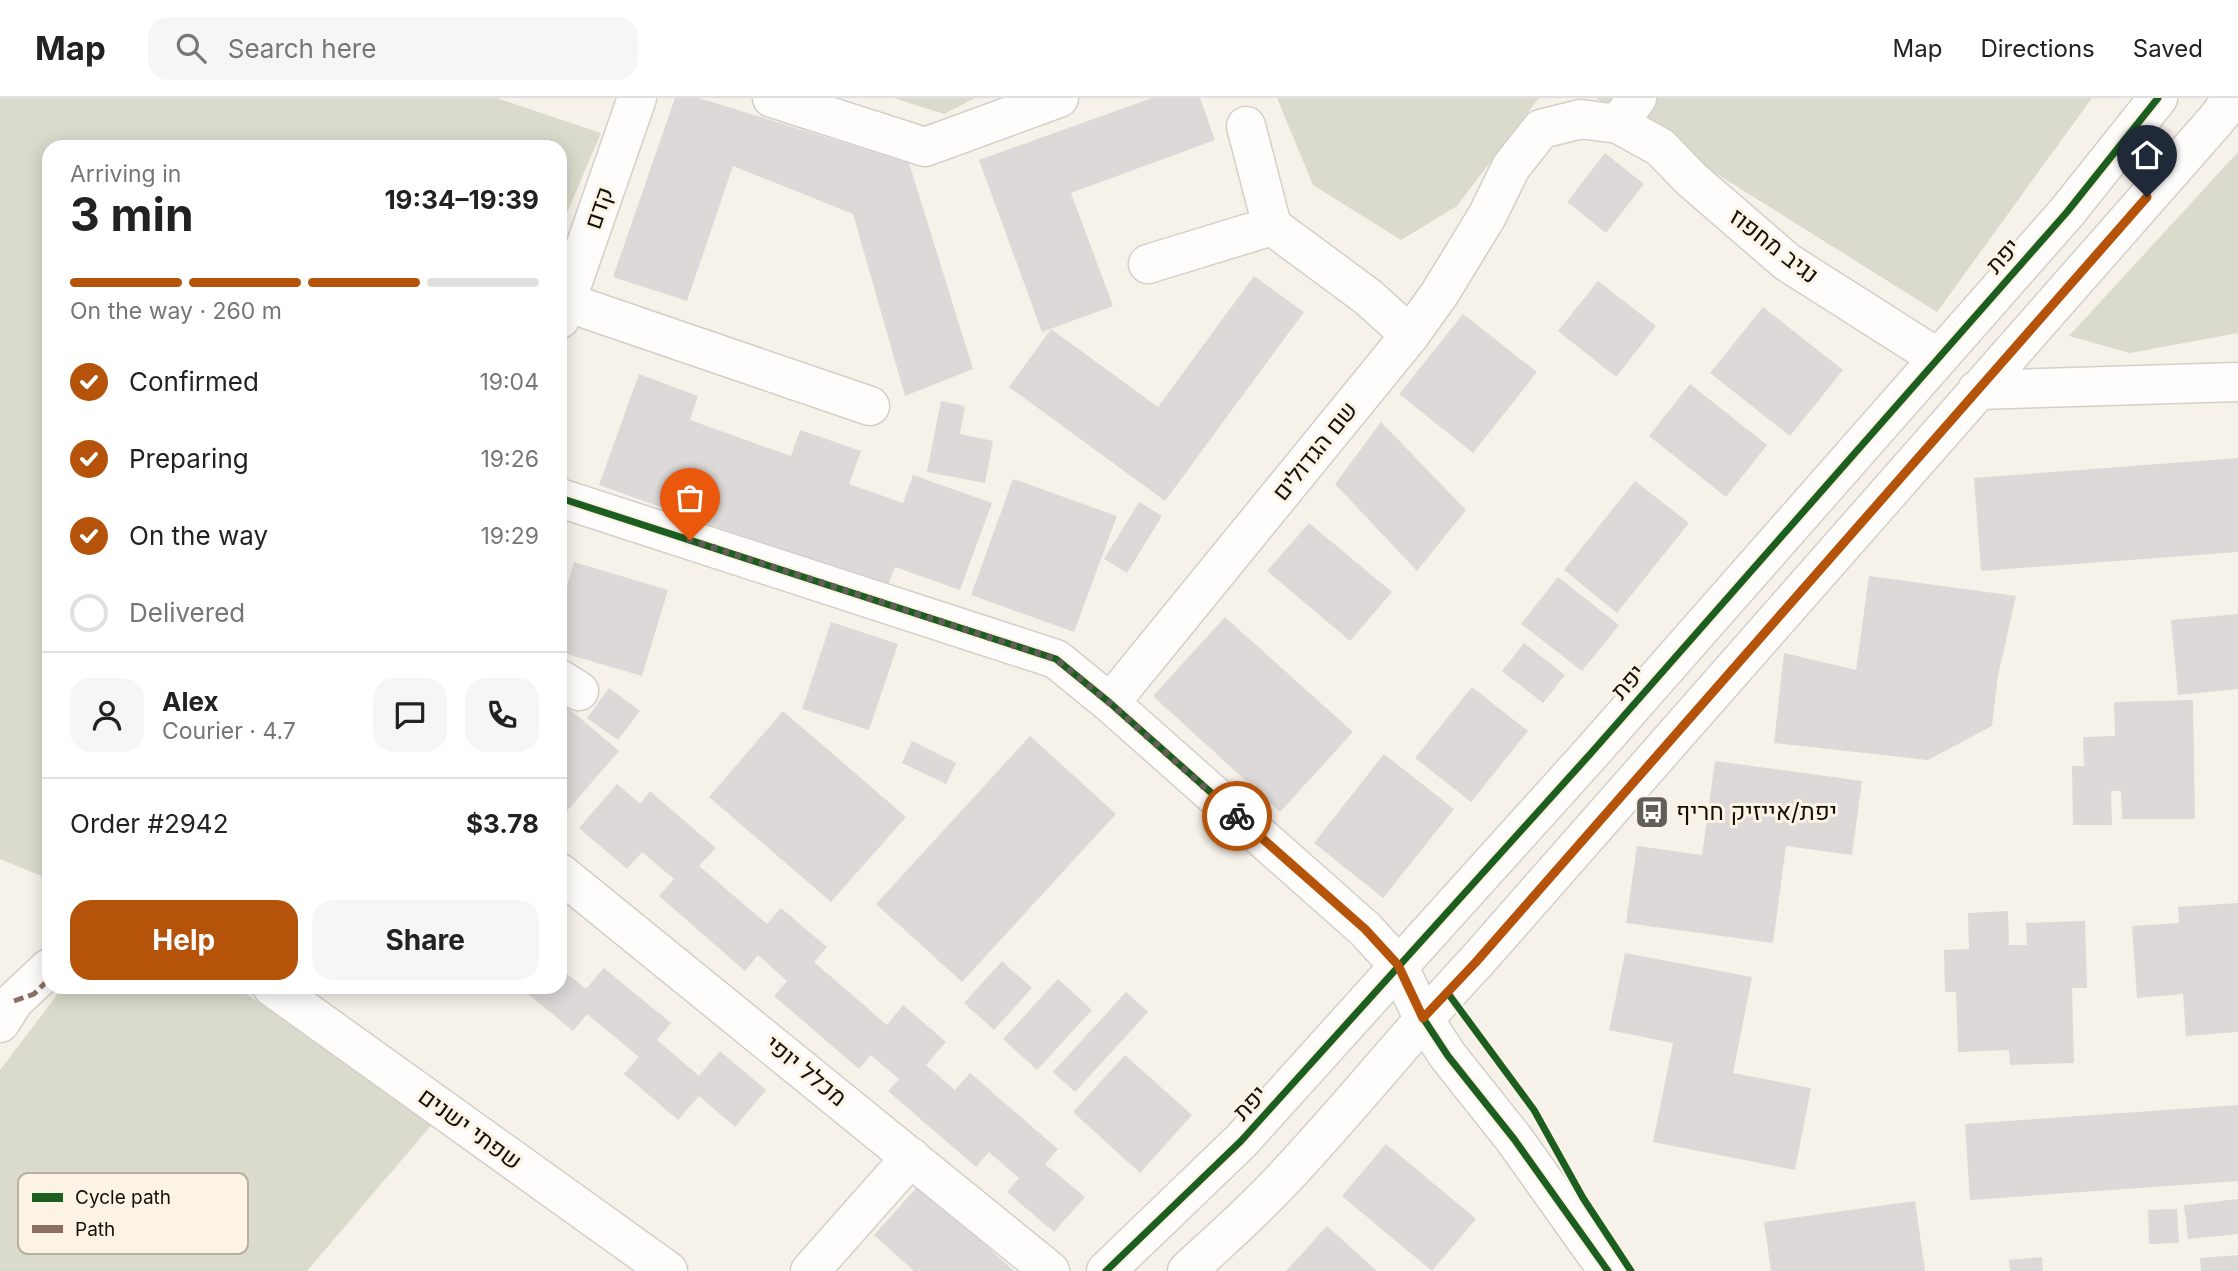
<!DOCTYPE html>
<html lang="en">
<head>
<meta charset="utf-8">
<style>
  body { margin:0; font-family:Inter,Heebo,sans-serif; background:#f6f6f6; color:#222; height:100vh; display:flex; flex-direction:column; font-size:26px; white-space:nowrap }
  * { box-sizing:border-box; margin:0 }
  p { font-size:23px; color:#767676 }
  .icon { flex:none; width:38px; height:38px; fill:none; stroke:currentColor; stroke-width:2; stroke-linecap:round; stroke-linejoin:round }
  .map { position:relative; flex:1; overflow:hidden }
  .details { position:absolute; left:42px; top:42px; width:525px; height:854px; display:flex; flex-direction:column; background:#fff; border-radius:21px; box-shadow:0 4px 18px #0003 }
  .details>* { flex:none }
  .pin { position:absolute; display:grid; place-items:center; width:60px; height:60px; color:#fff; margin:-72px -30px; border-radius:50% 50% 50% 0; rotate:-45deg; box-shadow:0 0 7px #0007 }
  .pin .icon { rotate:45deg }
  .courier { position:absolute; display:grid; place-items:center; width:70px; height:70px; margin:-35px; border:5px solid #b45309; border-radius:50%; background:#fff; color:#222; box-shadow:0 2px 9px #0007 }
  .head em { font-style:normal; font-weight:700 }
  .head div { display:flex; flex-direction:column-reverse }
  .head { display:flex; align-items:center; justify-content:space-between; height:119px; padding:0 28px }
  h1 { font-size:46px; font-weight:700; line-height:52px }
  .bar { display:grid; grid-template-columns:repeat(4,1fr); gap:10px 7px; align-content:center; height:84px; padding:0 28px }
  .bar i { height:9px; border-radius:5px; background:#e0e0e0 }
  .bar .current { background:#b45309 }
  .bar p { grid-column:span 4 }
  .line { display:flex; align-items:center; gap:18px; padding:0 28px; border-top:2px solid #e0e0e0 }
  .line div { flex:1 }
  .round { display:grid; place-items:center; flex:none; width:74px; height:74px; border-radius:21px; background:#f6f6f6 }
  ol { padding:0 28px; list-style:none }
  li { display:flex; align-items:center; gap:21px; height:77px }
  li p { margin-inline-start:auto }
  li .icon { padding:7px; border-radius:50%; background:#b45309; color:#fff; stroke-width:4 }
  li:last-child { color:#767676 }
  li i { width:38px; height:38px; border:4px solid #e0e0e0; border-radius:50% }
  .button { display:flex; gap:14px; margin-top:auto; padding:14px 28px }
  .button a { flex:1; height:80px; border-radius:21px; background:#b45309; color:#fff; font-size:28px; font-weight:700; line-height:80px; text-align:center }
  .button a+a { background:#f6f6f6; color:#222 }
  header { display:flex; align-items:center; gap:42px; box-sizing:border-box; height:98px; padding:0 35px; background:#fff; border-bottom:2px solid #e0e0e0 }
  header strong { font-size:33px }
  nav { display:flex; gap:38px; margin-inline-start:auto; font-size:24px }
  .search { width:490px; height:63px; background:#f6f6f6; display:flex; align-items:center; gap:18px; box-sizing:border-box; padding:0 24px; border-radius:21px; color:#767676; font-size:26px }
  .map>svg:first-child { display:block }
</style>
</head>
<body>
<header>
<strong>Map</strong>
<div class="search"><svg class="icon" aria-label="search" viewBox="0 0 24 24"><circle cx="10" cy="10" r="6"/><path d="M15 15l6 6"/></svg>Search here</div>
<nav><a>Map</a><a>Directions</a><a>Saved</a></nav>
</header>
<div class="map">
<svg width="2238" height="1173" viewBox="0 0 2238 1173">
  <rect width="100%" height="100%" fill="#f6f2ea"/>
  <path fill="#dadbcc" d="M 0,0 L 497,0 L 601,35 L 560,131 L 560,49 L 49,49 L 49,781 L 0,761 Z
    M 894,0 L 975,0 L 944,16 Z
    M 1277,0 L 1539,0 L 1457,108 L 1401,142 L 1313,87 Z
    M 1596,0 L 2092,0 L 1937,214 Z
    M 2238,54 L 2238,235 L 2130,255 L 2069,238 Z
    M 63,889 L 236,889 L 434,1024 L 307,1173 L 0,1173 L 0,972 Z"/>
  <path fill="#dcd9d8" d="M 675,0 L 699,0 L 909,65 L 973,271 L 905,298 L 853,116 L 733,68 L 687,203 L 613,179 Z
    M 1152,0 L 1200,0 L 1215,42 L 1071,95 L 1113,208 L 1042,234 L 979,62 Z
    M 1605,55 L 1644,86 L 1606,135 L 1567,104 Z
    M 1254,178 L 1304,214 L 1165,403 L 1009,289 L 1051,231 L 1158,309 Z
    M 1598,183 L 1656,228 L 1616,279 L 1558,233 Z
    M 1763,209 L 1843,272 L 1790,338 L 1710,275 Z
    M 1463,216 L 1537,274 L 1473,355 L 1399,296 Z
    M 639,276 L 698,298 L 690,322 L 791,358 L 800,332 L 861,353 L 849,386 L 903,405 L 913,377 L 992,405 L 960,492 L 895,469 L 887,490 L 599,387 Z
    M 1690,286 L 1767,347 L 1726,399 L 1649,338 Z
    M 941,303 L 965,308 L 960,336 L 993,343 L 985,385 L 927,374 Z
    M 1381,324 L 1466,412 L 1417,473 L 1335,386 Z
    M 2238,360 L 2238,454 L 1981,473 L 1974,380 Z
    M 1013,381 L 1117,418 L 1074,534 L 971,497 Z
    M 1635,383 L 1689,425 L 1617,515 L 1564,472 Z
    M 1139,404 L 1162,418 L 1127,475 L 1104,461 Z
    M 1309,425 L 1392,494 L 1350,543 L 1267,473 Z
    M 574,464 L 668,492 L 642,578 L 560,554 L 560,512 Z
    M 1869,478 L 2016,498 L 1998,578 L 1992,628 L 1928,662 L 1774,645 L 1784,555 L 1856,572 Z
    M 1558,479 L 1619,527 L 1582,573 L 1521,526 Z
    M 2238,516 L 2238,591 L 2178,597 L 2171,522 Z
    M 1225,519 L 1353,634 L 1280,714 L 1153,598 Z
    M 831,524 L 898,546 L 869,632 L 802,611 Z
    M 1524,545 L 1565,577 L 1543,605 L 1502,573 Z
    M 1472,589 L 1528,633 L 1471,704 L 1415,660 Z
    M 609,590 L 640,613 L 618,642 L 587,620 Z
    M 2193,602 L 2195,721 L 2122,721 L 2121,693 L 2111,693 L 2112,727 L 2073,727 L 2072,668 L 2084,668 L 2083,639 L 2115,638 L 2114,604 Z
    M 560,603 L 619,653 L 560,721 Z
    M 783,613 L 906,719 L 831,804 L 709,699 Z
    M 1030,638 L 1116,716 L 962,884 L 876,806 Z
    M 912,643 L 956,665 L 946,686 L 902,665 Z
    M 1384,656 L 1454,711 L 1383,800 L 1314,745 Z
    M 1715,663 L 1862,683 L 1852,757 L 1786,748 L 1773,845 L 1626,825 L 1637,748 L 1702,757 Z
    M 617,686 L 640,706 L 650,693 L 716,750 L 699,768 L 767,826 L 781,810 L 827,849 L 814,864 L 887,927 L 903,907 L 946,944 L 926,967 L 955,992 L 970,975 L 1058,1051 L 1045,1066 L 1085,1099 L 1054,1134 L 1007,1094 L 1019,1080 L 989,1054 L 976,1069 L 888,993 L 899,981 L 871,957 L 859,971 L 774,898 L 787,883 L 758,857 L 745,873 L 659,798 L 674,781 L 642,754 L 627,771 L 579,730 Z
    M 2238,805 L 2238,934 L 2186,938 L 2183,896 L 2137,900 L 2132,828 L 2179,825 L 2178,809 Z
    M 2008,813 L 2009,847 L 2027,847 L 2026,825 L 2085,823 L 2087,890 L 2072,890 L 2074,965 L 2010,967 L 2009,952 L 1958,954 L 1956,894 L 1945,894 L 1944,852 L 1969,851 L 1968,815 Z
    M 1625,855 L 1752,879 L 1733,975 L 1811,990 L 1795,1072 L 1653,1044 L 1673,945 L 1609,932 Z
    M 1002,863 L 1032,890 L 994,932 L 964,905 Z
    M 560,870 L 586,891 L 604,870 L 671,925 L 657,942 L 699,978 L 720,953 L 766,992 L 735,1029 L 699,998 L 678,1022 L 624,976 L 639,959 L 587,916 L 573,933 L 520,889 L 560,889 Z
    M 1058,881 L 1092,912 L 1037,972 L 1003,941 Z
    M 1126,894 L 1148,914 L 1075,994 L 1053,974 Z
    M 1125,957 L 1192,1017 L 1140,1075 L 1073,1014 Z
    M 2238,1007 L 2238,1083 L 1970,1102 L 1965,1026 Z
    M 1386,1046 L 1476,1121 L 1432,1173 L 1342,1098 Z
    M 919,1087 L 1014,1173 L 914,1173 L 874,1137 Z
    M 2238,1101 L 2238,1136 L 2188,1141 L 2184,1107 Z
    M 1915,1103 L 1925,1173 L 1771,1173 L 1764,1124 Z
    M 2177,1111 L 2179,1145 L 2149,1146 L 2148,1112 Z
    M 1327,1128 L 1377,1173 L 1286,1173 Z
    M 2238,1157 L 2238,1173 L 2201,1173 L 2200,1160 Z
    M 2042,1159 L 2043,1173 L 2010,1173 L 2009,1162 Z"/>
  <g fill="none" stroke-linecap="round" stroke-linejoin="round">
    <g stroke="#d3cfc9" stroke-width="41">
      <path id="minor" d="M 772,0 L 925,49 L 1059,0
        M 1618,26 L 1637,0
        M 1246,28 L 1272,128
        M 1148,166 L 1272,128
        M 566,204 L 870,308
        M 560,221 L 637,0
        M 1410,237 L 1440,195 L 1487,118 L 1511,69 L 1541,31 L 1581,21 L 1618,26 L 1660,49 L 1691,81 L 1787,164 L 1938,260
        M 1977,292 L 2238,284
        M 560,400 L 1056,561 L 1110,605 L 1365,831 L 1398,867 L 1423,920 L 1448,958 L 1514,1041 L 1608,1173
        M 560,581 L 579,593
        M 1110,605 L 1410,237 L 1368,199 L 1272,128
        M 560,775 L 1050,1173
        M 272,889 L 668,1173
        M 0,925 L 14,903 L 49,870
        M 810,1173 L 911,1059
        M 1106,1173 L 1241,1043 L 1592,654 L 2067,114 L 2158,0
        M 1187,1173 C 1220,1142 1254,1113 1284,1080 C 1350,1010 1410,934 1476,864 L 2215,23 L 2233,0"/>
    </g>
    <use href="#minor" stroke="#fefdfc" stroke-width="38"/>
    <path stroke="#8d6e63" stroke-width="5" stroke-dasharray="10 5" stroke-linecap="butt" d="M 14,903 L 34,896 L 49,881"/>
    <g stroke="#fcf3e4" stroke-width="11">
      <path id="cycleway" d="M 560,400 L 1056,561 L 1110,605 L 1365,831 L 1398,867 L 1423,920 L 1448,958 L 1514,1041 L 1608,1173
        M 1447,894 L 1534,1012 L 1583,1100 L 1631,1173
        M 1106,1173 L 1241,1043 L 1592,654 L 2067,114 L 2158,0"/>
    </g>
    <use href="#cycleway" stroke="#1b5e20" stroke-width="7"/>
  </g>
  <g fill="none" stroke-linecap="round" stroke-linejoin="round">
    <path stroke="#625f59" stroke-width="7" stroke-dasharray="0 12.6" d="M 690,442 L 1056,561 L 1110,605 L 1237,718"/>
    <path stroke="#b45309" stroke-width="9" d="M 1237,718 L 1365,831 L 1398,867 L 1423,920 L 1476,864 L 2147,99"/>
  </g>
  <defs>
    <g id="bus-square" transform="scale(1.75)"><rect x="-9" y="-9" width="18" height="18" rx="4" fill="#625f59" stroke="#fcf3e4"/><path d="M-5-6H5V4H4V6H2V4H-2V6H-4V4H-5ZM-3.5-4V0h7V-4ZM-3.5 1.2v1.5H-2V1.2ZM2 1.2v1.5H3.5V1.2Z" fill="#fff"/></g>
  </defs>
  <g fill-rule="evenodd">
    <use href="#bus-square" x="1652" y="714"/>
  </g>
  <g text-anchor="middle" stroke-width="6" stroke-linejoin="round" paint-order="stroke">
    <g font-size="24" fill="#13100b" stroke="#fcf3e4">
      <text transform="translate(599 110) rotate(-71)" y="8">קדם</text>
      <text transform="translate(1774 148) rotate(38)" y="8">נגיב מחפוז</text>
      <text transform="translate(2003 158) rotate(-48)" y="8">יפת</text>
      <text transform="translate(1315 353) rotate(-51)" y="8">שם הגדולים</text>
      <text transform="translate(1628 584) rotate(-49)" y="8">יפת</text>
      <text transform="translate(806 973) rotate(39)" y="8">מכלל יופי</text>
      <text transform="translate(1250 1005) rotate(-47)" y="8">יפת</text>
      <text transform="translate(470 1031) rotate(36)" y="8">שפתי ישנים</text>
    </g>
    <g font-size="24" fill="#13100b" stroke="#fcf3e4" text-anchor="start">
      <text x="1676" y="722">יפת/אייזיק חריף</text>
    </g>
  </g>
  <rect x="18" y="1075" width="230" height="81" rx="10" fill="#fcf3e4" stroke="#b6afa3" stroke-width="2"/>
  <rect x="32" y="1095" width="31" height="9" fill="#1b5e20"/>
  <rect x="32" y="1127" width="31" height="8" fill="#8d6e63"/>
  <g font-size="19" fill="#13100b">
    <text x="75" y="1106">Cycle path</text>
    <text x="75" y="1138">Path</text>
  </g>
</svg>
<div class="pin" style="left:690px;top:442px;background:#ea580c"><svg class="icon" aria-label="bag" viewBox="0 0 24 24"><path d="M5 8h14l-1 12H6zM9 8a3 3 0 0 1 6 0"/></svg></div>
<div class="pin" style="left:2147px;top:99px;background:#1f2937"><svg class="icon" aria-label="home" viewBox="0 0 24 24"><path d="M3 11l9-7 9 7M6 9v11h12V9"/></svg></div>
<div class="courier" style="left:1237px;top:718px"><svg class="icon" aria-label="bike" viewBox="0 0 24 24"><circle cx="6" cy="16" r="4"/><circle cx="18" cy="16" r="4"/><path d="M6 16l4-8h5l3 8M10 8l3 8H6M13 5h3"/></svg></div>
<section class="details">
<div class="head"><div><h1>3 min</h1><p>Arriving in</p></div><em>19:34–19:39</em></div>
<div class="bar"><i class="current"></i><i class="current"></i><i class="current"></i><i></i><p>On the way · 260 m</p></div>
<ol>
<li><svg class="icon" aria-label="check" viewBox="0 0 24 24"><path d="M5 12l5 5 9-10"/></svg>Confirmed<p>19:04</p></li>
<li><svg class="icon" aria-label="check" viewBox="0 0 24 24"><path d="M5 12l5 5 9-10"/></svg>Preparing<p>19:26</p></li>
<li><svg class="icon" aria-label="check" viewBox="0 0 24 24"><path d="M5 12l5 5 9-10"/></svg>On the way<p>19:29</p></li>
<li><i></i>Delivered</li>
</ol>
<div class="line" style="height:126px"><a class="round"><svg class="icon" aria-label="person" viewBox="0 0 24 24"><circle cx="12" cy="8" r="4"/><path d="M4 21q1-7 8-7t8 7"/></svg></a><div><b>Alex</b><p>Courier · 4.7</p></div><a class="round"><svg class="icon" aria-label="chat" viewBox="0 0 24 24"><path d="M4 5h16v11H9l-5 4z"/></svg></a><a class="round"><svg class="icon" aria-label="phone" viewBox="0 0 24 24"><path d="M5 4h4l2 5-3 2q2 4 5 5l2-3 5 2v4C11 20 4 13 5 4z"/></svg></a></div>
<div class="line" style="height:91px"><div>Order #2942</div><b>$3.78</b></div>
<div class="button"><a>Help</a><a>Share</a></div>
</section>
</div>
</body>
</html>
